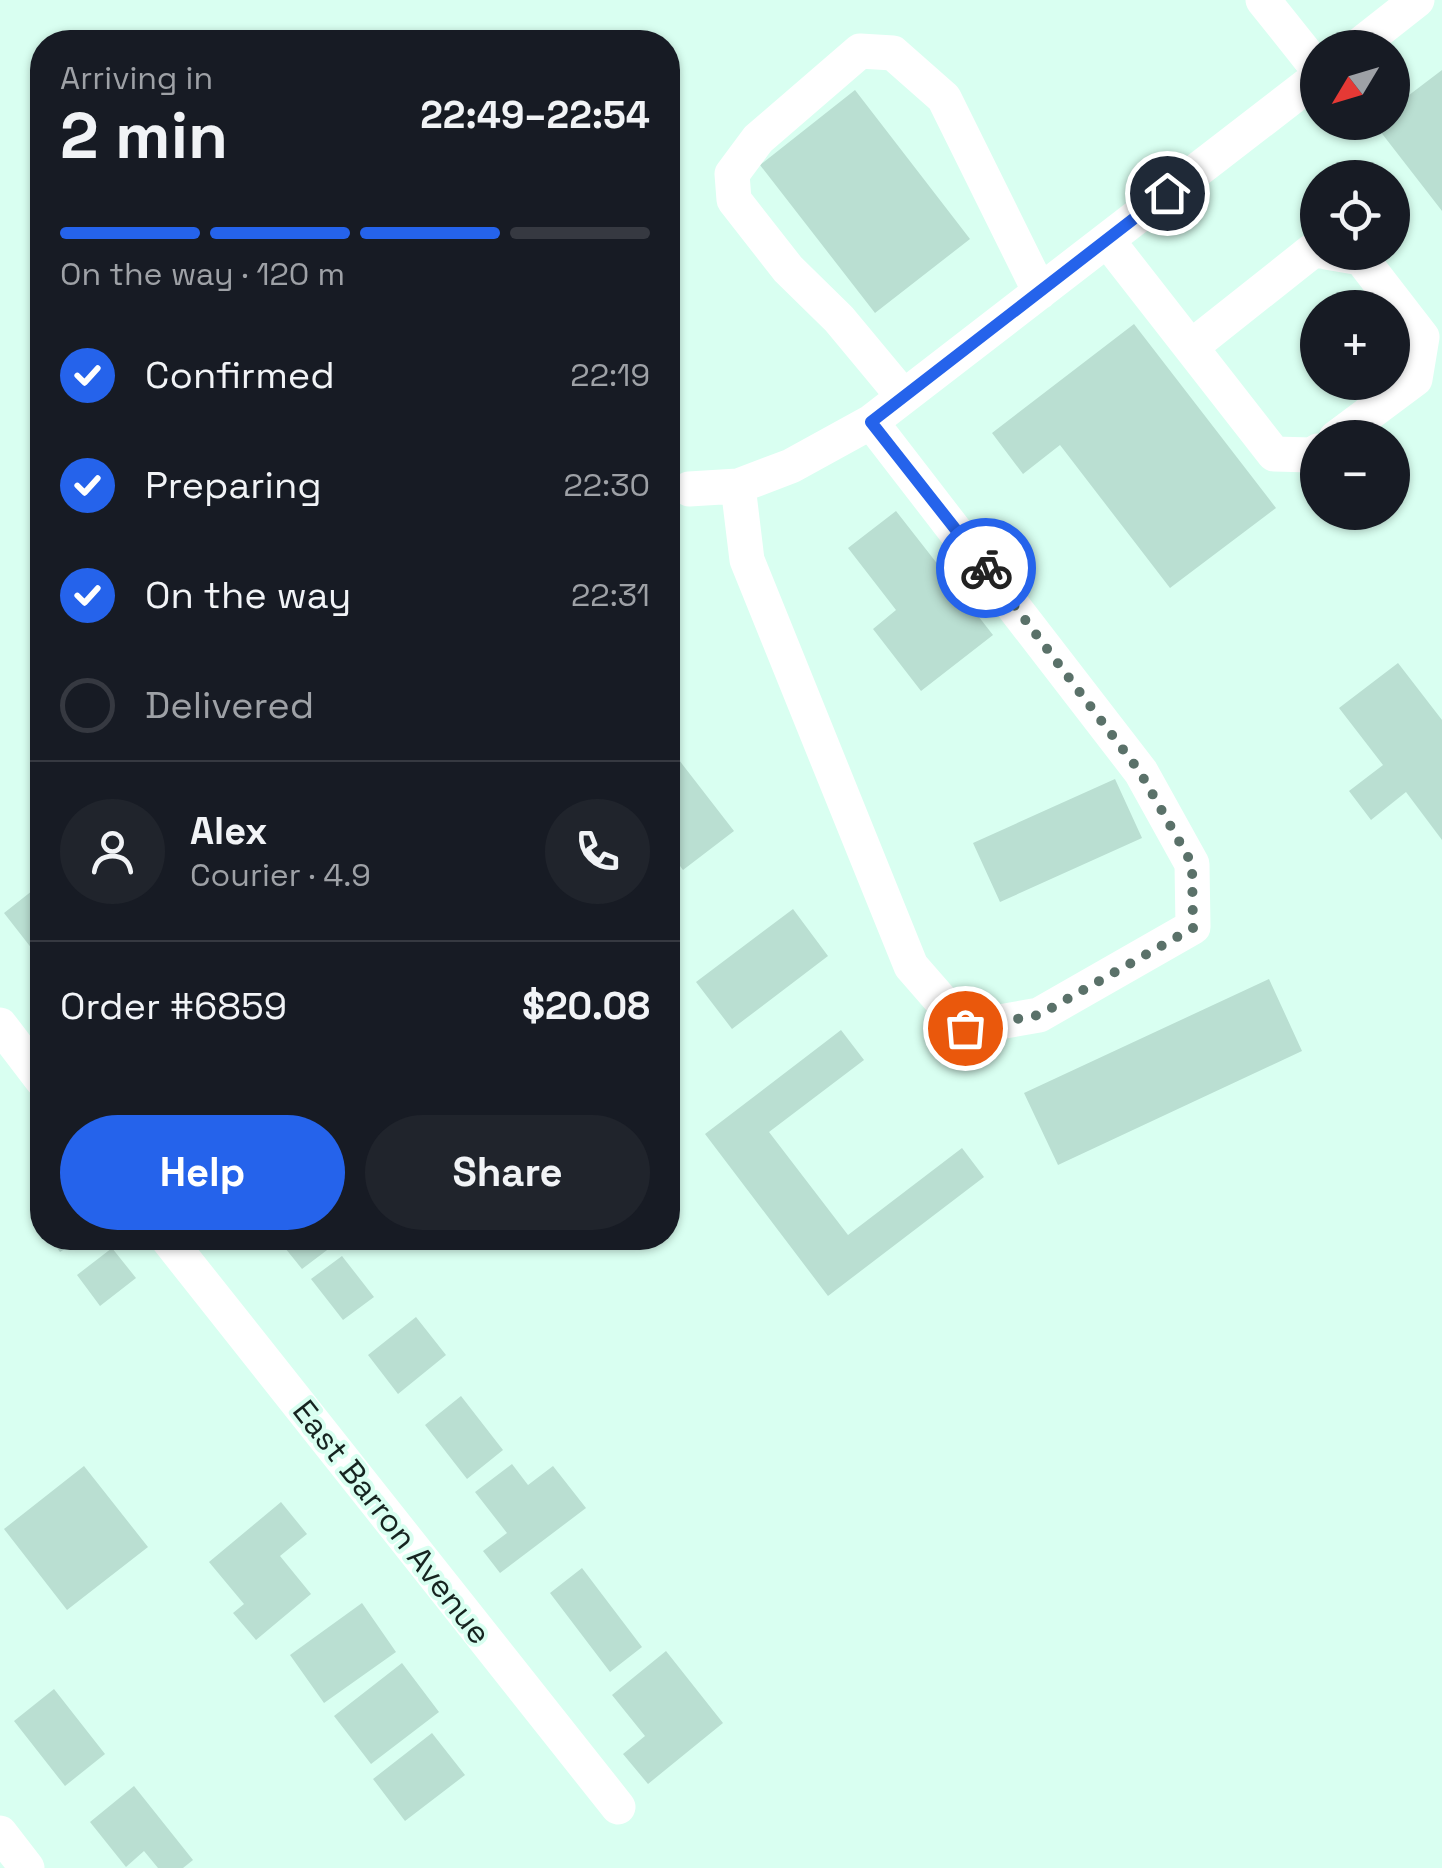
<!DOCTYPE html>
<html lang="en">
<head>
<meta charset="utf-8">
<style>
  body { margin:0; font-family:"Space Grotesk",sans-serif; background:#20242c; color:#f1f3f6; height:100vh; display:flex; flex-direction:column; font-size:38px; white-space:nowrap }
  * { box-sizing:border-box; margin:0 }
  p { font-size:32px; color:#9ea1a6 }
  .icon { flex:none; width:55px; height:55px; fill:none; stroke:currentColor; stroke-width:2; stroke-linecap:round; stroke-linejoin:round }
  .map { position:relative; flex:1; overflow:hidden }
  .sheet { position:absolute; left:30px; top:30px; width:650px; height:1220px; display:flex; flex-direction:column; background:#171b24; border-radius:40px; box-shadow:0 2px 8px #0004 }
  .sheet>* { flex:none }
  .needle { width:65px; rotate:232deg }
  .fabs { position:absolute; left:1300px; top:30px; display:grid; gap:20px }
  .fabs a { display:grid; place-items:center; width:110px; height:110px; border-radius:50%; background:#171b24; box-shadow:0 2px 8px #0004; font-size:50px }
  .pin { position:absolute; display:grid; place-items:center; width:85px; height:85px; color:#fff; margin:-42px; border:5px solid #fff; border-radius:50%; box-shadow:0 2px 10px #0007 }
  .courier { position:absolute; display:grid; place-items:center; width:100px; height:100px; margin:-50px; border:8px solid #2563eb; border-radius:50%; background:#fff; color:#222; box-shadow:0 2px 12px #0007 }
  .overview em { font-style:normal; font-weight:800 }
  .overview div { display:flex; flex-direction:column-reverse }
  .overview { display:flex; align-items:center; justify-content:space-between; height:170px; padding:0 30px }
  h1 { font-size:65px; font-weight:800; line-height:75px }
  .bar { display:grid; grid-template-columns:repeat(4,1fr); gap:15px 10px; align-content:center; height:120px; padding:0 30px }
  .bar i { height:12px; border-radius:8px; background:#363941 }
  .bar .selected { background:#2563eb }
  .bar p { grid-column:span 4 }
  .line { display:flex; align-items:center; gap:25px; padding:0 30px; border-top:2px solid #363941 }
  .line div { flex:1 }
  .round { display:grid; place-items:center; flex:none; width:105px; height:105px; border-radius:52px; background:#20242c }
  ol { padding:0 30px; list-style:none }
  li { display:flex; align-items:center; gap:30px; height:110px }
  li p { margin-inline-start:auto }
  li .icon { padding:10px; border-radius:50%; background:#2563eb; color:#fff; stroke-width:4 }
  li:last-child { color:#9ea1a6 }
  li i { width:55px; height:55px; border:5px solid #363941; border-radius:50% }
  .button { display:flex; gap:20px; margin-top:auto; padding:20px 30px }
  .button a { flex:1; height:115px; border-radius:60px; background:#2563eb; color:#fff; font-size:40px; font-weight:800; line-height:115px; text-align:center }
  .button a+a { background:#20242c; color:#f1f3f6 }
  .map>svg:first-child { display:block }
</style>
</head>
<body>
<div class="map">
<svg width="1442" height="1868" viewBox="0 0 1442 1868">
  <rect width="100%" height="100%" fill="#d9fff1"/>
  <path fill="#badfd2" d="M 1442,70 L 1442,211 L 1373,122 L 1392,122 L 1392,108 Z
    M 855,90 L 970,239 L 875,313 L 760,165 Z
    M 1134,324 L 1276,508 L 1170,588 L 1060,445 L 1023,474 L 992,433 Z
    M 896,511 L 993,635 L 921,691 L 873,629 L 896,610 L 848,548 Z
    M 1398,663 L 1442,720 L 1442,840 L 1406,792 L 1371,820 L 1349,791 L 1383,765 L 1339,708 Z
    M 679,760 L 734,831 L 683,870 L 668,850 L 668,769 Z
    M 1115,779 L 1142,838 L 1000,902 L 973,843 Z
    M 42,883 L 42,949 L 36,954 L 4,913 Z
    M 793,909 L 828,956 L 732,1029 L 696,982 Z
    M 1269,979 L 1302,1051 L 1058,1165 L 1024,1093 Z
    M 841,1030 L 864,1060 L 769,1132 L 848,1235 L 962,1148 L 984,1177 L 828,1296 L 705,1134 Z
    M 50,1238 L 82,1238 L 60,1252 Z
    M 277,1238 L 343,1238 L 302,1269 Z
    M 112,1248 L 136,1278 L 100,1306 L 77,1275 Z
    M 342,1256 L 374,1297 L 343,1320 L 311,1279 Z
    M 416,1317 L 446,1355 L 398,1394 L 368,1355 Z
    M 461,1396 L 503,1450 L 467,1479 L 425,1425 Z
    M 512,1464 L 528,1485 L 553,1466 L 586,1508 L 500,1573 L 483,1551 L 507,1533 L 475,1492 Z
    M 84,1466 L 148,1547 L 67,1610 L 4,1529 Z
    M 281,1502 L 307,1534 L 280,1556 L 311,1594 L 256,1640 L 233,1613 L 244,1604 L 209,1562 Z
    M 582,1568 L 642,1647 L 610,1672 L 550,1593 Z
    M 362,1603 L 396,1652 L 324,1703 L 290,1655 Z
    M 666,1651 L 723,1723 L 648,1784 L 623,1754 L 645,1736 L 612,1695 Z
    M 402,1663 L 439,1712 L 371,1764 L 334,1716 Z
    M 54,1689 L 105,1754 L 65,1786 L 14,1721 Z
    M 432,1733 L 465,1775 L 405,1821 L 373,1779 Z
    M 134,1786 L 193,1860 L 183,1868 L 158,1868 L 144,1851 L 126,1867 L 90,1822 Z"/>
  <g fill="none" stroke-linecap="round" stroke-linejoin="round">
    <path stroke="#fff" stroke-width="35" d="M 1263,0 L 1318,69
      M 1356,48 L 1417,0
      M 1107,240 L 1274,454 L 1312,455 L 1318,451
      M 1326,252 L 1361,258 L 1422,337 L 1415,379 L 1336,438
      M 1191,347 L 1312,251 L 1318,251
      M 903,396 L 839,319 L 788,269 L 734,200 L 732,174 L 758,139 L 860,51 L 893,53 L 944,98 L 1040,292
      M 738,486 L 747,560 L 911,966 L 965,1028 L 1039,1015 L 1193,927 L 1192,864 L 1141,772 L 871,422
      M 689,489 L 738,486 L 791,466 L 871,422 L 1318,77
      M 0,1025 L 42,1080
      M 167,1238 L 618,1807
      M 0,1833 L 27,1868"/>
  </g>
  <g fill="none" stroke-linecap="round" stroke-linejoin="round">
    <path stroke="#5a7169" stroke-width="10" stroke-dasharray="0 18" d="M 965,1028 L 1039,1015 L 1193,928 L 1192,864 L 1140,772 L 986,568"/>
    <path stroke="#2563eb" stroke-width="12" d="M 986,568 L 871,422 L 1167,193"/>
  </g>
  <g text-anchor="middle" stroke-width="8" stroke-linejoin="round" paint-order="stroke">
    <g font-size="32" fill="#162420" stroke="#d9fff1">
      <text transform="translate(392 1522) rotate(52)" y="11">East Barron Avenue</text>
    </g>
  </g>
</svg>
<div class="fabs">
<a><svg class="needle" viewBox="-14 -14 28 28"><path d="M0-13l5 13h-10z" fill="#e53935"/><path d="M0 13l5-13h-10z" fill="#9ea1a6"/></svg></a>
<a><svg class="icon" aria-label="locate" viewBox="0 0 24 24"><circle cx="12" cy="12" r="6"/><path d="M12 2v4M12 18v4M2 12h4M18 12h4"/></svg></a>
<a>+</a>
<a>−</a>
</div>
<div class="pin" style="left:965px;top:1028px;background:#ea580c"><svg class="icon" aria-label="bag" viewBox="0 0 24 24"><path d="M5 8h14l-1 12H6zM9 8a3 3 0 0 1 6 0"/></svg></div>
<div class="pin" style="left:1167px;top:193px;background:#1f2937"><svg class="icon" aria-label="home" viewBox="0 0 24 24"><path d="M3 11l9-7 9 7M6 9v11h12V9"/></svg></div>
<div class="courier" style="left:986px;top:568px"><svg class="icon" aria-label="bike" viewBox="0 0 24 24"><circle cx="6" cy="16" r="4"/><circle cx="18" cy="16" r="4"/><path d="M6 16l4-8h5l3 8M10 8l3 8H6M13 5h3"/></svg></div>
<section class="sheet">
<div class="overview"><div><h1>2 min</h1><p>Arriving in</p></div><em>22:49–22:54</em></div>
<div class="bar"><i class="selected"></i><i class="selected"></i><i class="selected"></i><i></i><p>On the way · 120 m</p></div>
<ol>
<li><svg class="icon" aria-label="check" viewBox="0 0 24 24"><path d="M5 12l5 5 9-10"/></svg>Confirmed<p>22:19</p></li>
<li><svg class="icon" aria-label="check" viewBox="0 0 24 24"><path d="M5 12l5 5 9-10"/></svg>Preparing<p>22:30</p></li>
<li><svg class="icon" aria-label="check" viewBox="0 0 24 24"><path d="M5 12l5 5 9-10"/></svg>On the way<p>22:31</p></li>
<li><i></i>Delivered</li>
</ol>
<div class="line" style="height:180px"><a class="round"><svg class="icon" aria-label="person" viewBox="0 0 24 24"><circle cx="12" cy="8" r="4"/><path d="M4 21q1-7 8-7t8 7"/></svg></a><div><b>Alex</b><p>Courier · 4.9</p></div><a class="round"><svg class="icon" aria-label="phone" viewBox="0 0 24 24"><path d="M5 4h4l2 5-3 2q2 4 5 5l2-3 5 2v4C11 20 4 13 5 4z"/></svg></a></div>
<div class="line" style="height:130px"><div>Order #6859</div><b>$20.08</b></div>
<div class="button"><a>Help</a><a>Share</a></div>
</section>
</div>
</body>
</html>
